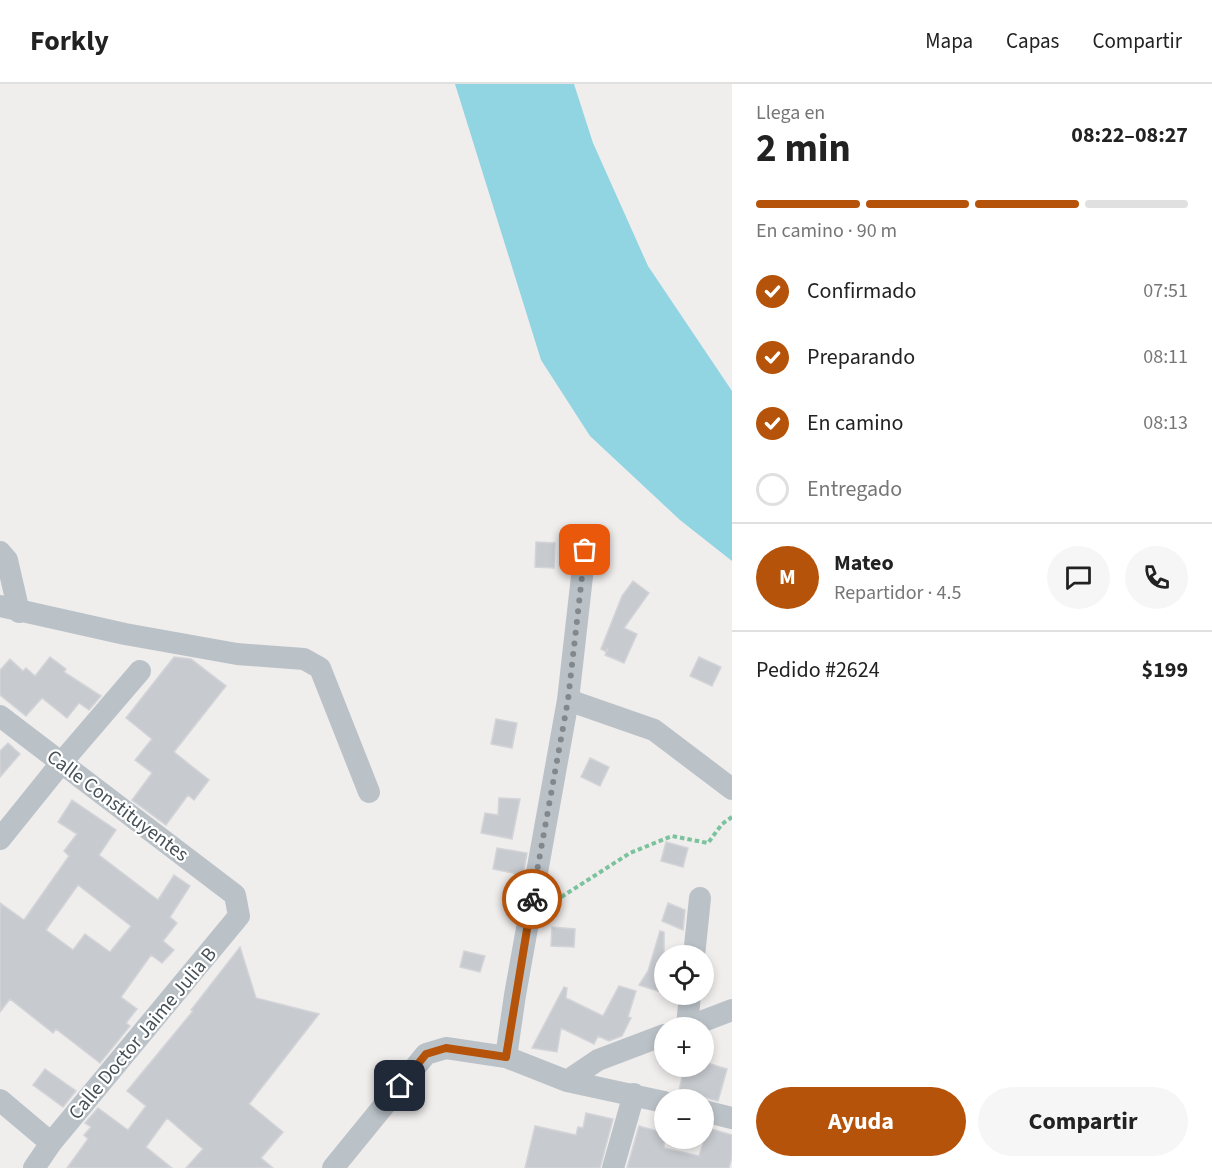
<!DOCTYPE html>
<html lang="es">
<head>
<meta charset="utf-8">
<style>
  body { margin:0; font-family:"Source Sans 3",sans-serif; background:#f6f6f6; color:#222; height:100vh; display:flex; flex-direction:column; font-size:22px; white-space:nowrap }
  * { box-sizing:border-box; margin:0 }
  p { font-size:20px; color:#767676 }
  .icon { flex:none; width:33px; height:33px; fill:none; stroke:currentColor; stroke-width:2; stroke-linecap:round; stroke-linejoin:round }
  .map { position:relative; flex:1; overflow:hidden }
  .drawer { display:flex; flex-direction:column; background:#fff; width:480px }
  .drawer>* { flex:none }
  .fabs { position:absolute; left:654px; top:861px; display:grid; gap:12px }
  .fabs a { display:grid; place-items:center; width:60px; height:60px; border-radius:50%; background:#fff; box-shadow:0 3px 9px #0003; font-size:30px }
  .pin { position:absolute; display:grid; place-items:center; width:51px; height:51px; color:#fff; margin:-26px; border-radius:12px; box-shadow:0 3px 9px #0006 }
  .courier { position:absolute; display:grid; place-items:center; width:60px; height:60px; margin:-30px; border:4px solid #b45309; border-radius:50%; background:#fff; color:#222; box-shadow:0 2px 8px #0007 }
  .overview em { font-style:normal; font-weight:700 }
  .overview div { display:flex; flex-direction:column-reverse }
  .overview { display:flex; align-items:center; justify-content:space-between; height:102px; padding:0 24px }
  h1 { font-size:39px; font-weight:700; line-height:45px }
  .bar { display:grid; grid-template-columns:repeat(4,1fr); gap:9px 6px; align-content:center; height:72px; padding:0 24px }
  .bar i { height:8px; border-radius:4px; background:#e0e0e0 }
  .bar .current { background:#b45309 }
  .bar p { grid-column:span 4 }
  .line { display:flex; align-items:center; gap:15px; padding:0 24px; border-top:2px solid #e0e0e0 }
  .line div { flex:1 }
  .round { display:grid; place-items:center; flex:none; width:63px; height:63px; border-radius:32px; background:#f6f6f6 }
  ol { padding:0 24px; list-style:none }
  li { display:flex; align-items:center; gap:18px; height:66px }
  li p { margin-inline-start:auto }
  li .icon { padding:6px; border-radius:50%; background:#b45309; color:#fff; stroke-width:4 }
  li:last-child { color:#767676 }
  li i { width:33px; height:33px; border:3px solid #e0e0e0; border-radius:50% }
  .button { display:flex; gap:12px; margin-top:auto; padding:12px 24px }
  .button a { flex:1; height:69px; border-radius:36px; background:#b45309; color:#fff; font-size:24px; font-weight:700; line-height:69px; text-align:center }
  .button a+a { background:#f6f6f6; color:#222 }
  header { display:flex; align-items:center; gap:36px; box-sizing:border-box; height:84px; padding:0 30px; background:#fff; border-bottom:2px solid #e0e0e0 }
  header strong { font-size:28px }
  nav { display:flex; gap:33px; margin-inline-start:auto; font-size:21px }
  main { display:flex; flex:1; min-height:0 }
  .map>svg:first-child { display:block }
</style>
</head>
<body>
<header>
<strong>Forkly</strong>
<nav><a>Mapa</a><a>Capas</a><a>Compartir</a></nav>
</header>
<main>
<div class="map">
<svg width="732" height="1084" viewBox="0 0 732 1084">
  <rect width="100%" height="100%" fill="#f0eded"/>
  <path fill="#91d4e2" d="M 455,0 L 574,0 L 593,59 L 648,182 L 732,307 L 732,477 L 680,436 L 590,352 L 541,276 Z"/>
  <path fill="#c7cacf" stroke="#d2d4d8" stroke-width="1.5" fill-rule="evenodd" d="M 536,458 L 555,459 L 554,484 L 535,483 Z
    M 633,497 L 649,509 L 624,544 L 637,550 L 624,579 L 605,571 L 608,564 L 606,568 L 601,565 L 622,512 Z
    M 50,573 L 66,585 L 64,588 L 101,612 L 89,626 L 79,619 L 67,634 L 42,614 L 26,632 L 0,611 L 0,586 L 10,575 L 23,587 L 26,584 L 35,592 Z
    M 174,573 L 191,575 L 226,602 L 174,668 L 209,696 L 194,716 L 188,711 L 166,741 L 132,716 L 152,689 L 135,676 L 152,655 L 126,634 Z
    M 699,573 L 721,583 L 712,602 L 690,592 Z
    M 496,635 L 517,639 L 512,664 L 491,660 Z
    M 8,659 L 20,670 L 0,693 L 0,667 Z
    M 590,674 L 609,683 L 600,702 L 581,693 Z
    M 499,714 L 520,715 L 512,755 L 481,749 L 485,729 L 498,731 Z
    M 72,716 L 116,746 L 99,771 L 158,816 L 174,791 L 190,802 L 170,833 L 177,839 L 163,857 L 174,866 L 162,879 L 151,871 L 121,913 L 137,925 L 126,939 L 130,942 L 100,979 L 56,945 L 53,949 L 10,915 L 0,928 L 0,819 L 24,836 L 69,772 L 64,767 L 77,750 L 58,738 ZM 78,801 L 131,842 L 110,868 L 85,850 L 73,866 L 46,846 Z
    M 666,758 L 688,764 L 683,783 L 661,777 Z
    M 497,764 L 527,769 L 523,791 L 493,785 Z
    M 668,819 L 685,826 L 683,846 L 662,837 Z
    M 552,843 L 575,845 L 574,863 L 551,862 Z
    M 660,847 L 664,848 L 664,909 L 639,901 L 648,887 Z
    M 240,863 L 256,914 L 319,930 L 249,1020 L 283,1048 L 261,1074 L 273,1084 L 186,1084 L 203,1065 L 167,1034 L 146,1063 L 172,1084 L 67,1084 L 88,1055 L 84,1051 L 91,1043 L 85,1039 L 98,1024 L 128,1046 L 146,1022 L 127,1007 L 193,927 L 191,926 Z
    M 464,867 L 485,872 L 480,888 L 460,883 Z
    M 619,902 L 636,907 L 628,933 L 631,934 L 622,952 L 609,957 L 598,952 L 594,960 L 561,944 L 557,968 L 532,964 L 564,903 L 567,904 L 566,914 L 603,932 Z
    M 704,978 L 727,985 L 718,1017 L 679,1006 L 685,982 L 704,982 Z
    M 45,985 L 76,1007 L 63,1023 L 33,1001 Z
    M 586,1029 L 613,1035 L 600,1084 L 525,1084 L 535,1042 L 576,1051 L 578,1043 L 583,1044 Z
    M 639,1042 L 664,1049 L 664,1064 L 699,1072 L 708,1044 L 732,1051 L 732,1073 L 729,1084 L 627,1084 Z"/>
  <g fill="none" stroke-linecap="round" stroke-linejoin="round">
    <path stroke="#7bc39d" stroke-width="4" stroke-dasharray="4.5 3" stroke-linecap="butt" d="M 555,817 L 630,769 L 672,752 L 708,759 L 722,740 L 732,733"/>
    <path stroke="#bac2c8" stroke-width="22" d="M 0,468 L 7,476 L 19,528
      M 0,522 L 125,550 L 237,570 L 304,575 L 320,584 L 369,708
      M 568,616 L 654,646 L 732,705
      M 0,632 L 235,811 L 239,832 L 51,1059 L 34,1084
      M 0,755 L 62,678 L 140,587
      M 694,872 L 700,814
      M 687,943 L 690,910
      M 685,944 L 732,926
      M 506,973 L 515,911 L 568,616 L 585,466
      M 567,997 L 598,976 L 664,951
      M 0,1016 L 51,1059
      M 704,1027 L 732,1034
      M 333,1084 L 426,970 L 446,964 L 506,973 L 567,997 L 664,1018
      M 613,1084 L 634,1010"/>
  </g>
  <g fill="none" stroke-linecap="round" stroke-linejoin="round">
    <path stroke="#82888c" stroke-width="6" stroke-dasharray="0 10.8" d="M 532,815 L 568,616 L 585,466"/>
    <path stroke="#b45309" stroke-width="8" d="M 400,1002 L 426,970 L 446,964 L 506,973 L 532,815"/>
  </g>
  <g text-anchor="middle" stroke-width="4.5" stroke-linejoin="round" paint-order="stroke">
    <g font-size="20" fill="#475158" stroke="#fff">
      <text transform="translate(118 721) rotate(37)" y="7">Calle Constituyentes</text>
      <text transform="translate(142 949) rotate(-50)" y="7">Calle Doctor Jaime Julia B</text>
    </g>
  </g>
</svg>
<div class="fabs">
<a><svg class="icon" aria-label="locate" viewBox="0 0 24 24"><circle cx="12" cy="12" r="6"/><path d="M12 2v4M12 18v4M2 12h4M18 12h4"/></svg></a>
<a>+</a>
<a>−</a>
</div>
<div class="pin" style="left:585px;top:466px;background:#ea580c"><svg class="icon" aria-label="bag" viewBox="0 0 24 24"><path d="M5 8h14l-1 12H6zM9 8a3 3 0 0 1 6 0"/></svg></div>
<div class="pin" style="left:400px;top:1002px;background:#1f2937"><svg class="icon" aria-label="home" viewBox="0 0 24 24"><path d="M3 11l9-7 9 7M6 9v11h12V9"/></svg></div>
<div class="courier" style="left:532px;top:815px"><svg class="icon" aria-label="bike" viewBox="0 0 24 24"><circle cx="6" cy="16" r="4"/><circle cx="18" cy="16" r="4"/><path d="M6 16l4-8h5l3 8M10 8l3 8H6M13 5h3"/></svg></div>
</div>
<section class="drawer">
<div class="overview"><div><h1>2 min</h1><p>Llega en</p></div><em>08:22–08:27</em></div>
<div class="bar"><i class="current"></i><i class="current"></i><i class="current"></i><i></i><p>En camino · 90 m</p></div>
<ol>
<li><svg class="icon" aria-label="check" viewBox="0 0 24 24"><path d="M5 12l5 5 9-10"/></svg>Confirmado<p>07:51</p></li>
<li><svg class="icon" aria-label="check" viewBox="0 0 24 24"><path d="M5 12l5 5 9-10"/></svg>Preparando<p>08:11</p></li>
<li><svg class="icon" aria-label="check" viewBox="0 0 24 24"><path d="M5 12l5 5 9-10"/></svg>En camino<p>08:13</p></li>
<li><i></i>Entregado</li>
</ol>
<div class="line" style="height:108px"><b class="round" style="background:#b45309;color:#fff">M</b><div><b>Mateo</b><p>Repartidor · 4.5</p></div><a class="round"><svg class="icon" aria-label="chat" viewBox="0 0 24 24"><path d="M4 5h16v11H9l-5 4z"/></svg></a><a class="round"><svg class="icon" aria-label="phone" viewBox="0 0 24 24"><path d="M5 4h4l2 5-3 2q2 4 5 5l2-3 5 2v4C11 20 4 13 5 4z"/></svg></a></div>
<div class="line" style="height:78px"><div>Pedido #2624</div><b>$199</b></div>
<div class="button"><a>Ayuda</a><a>Compartir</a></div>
</section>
</main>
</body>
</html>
